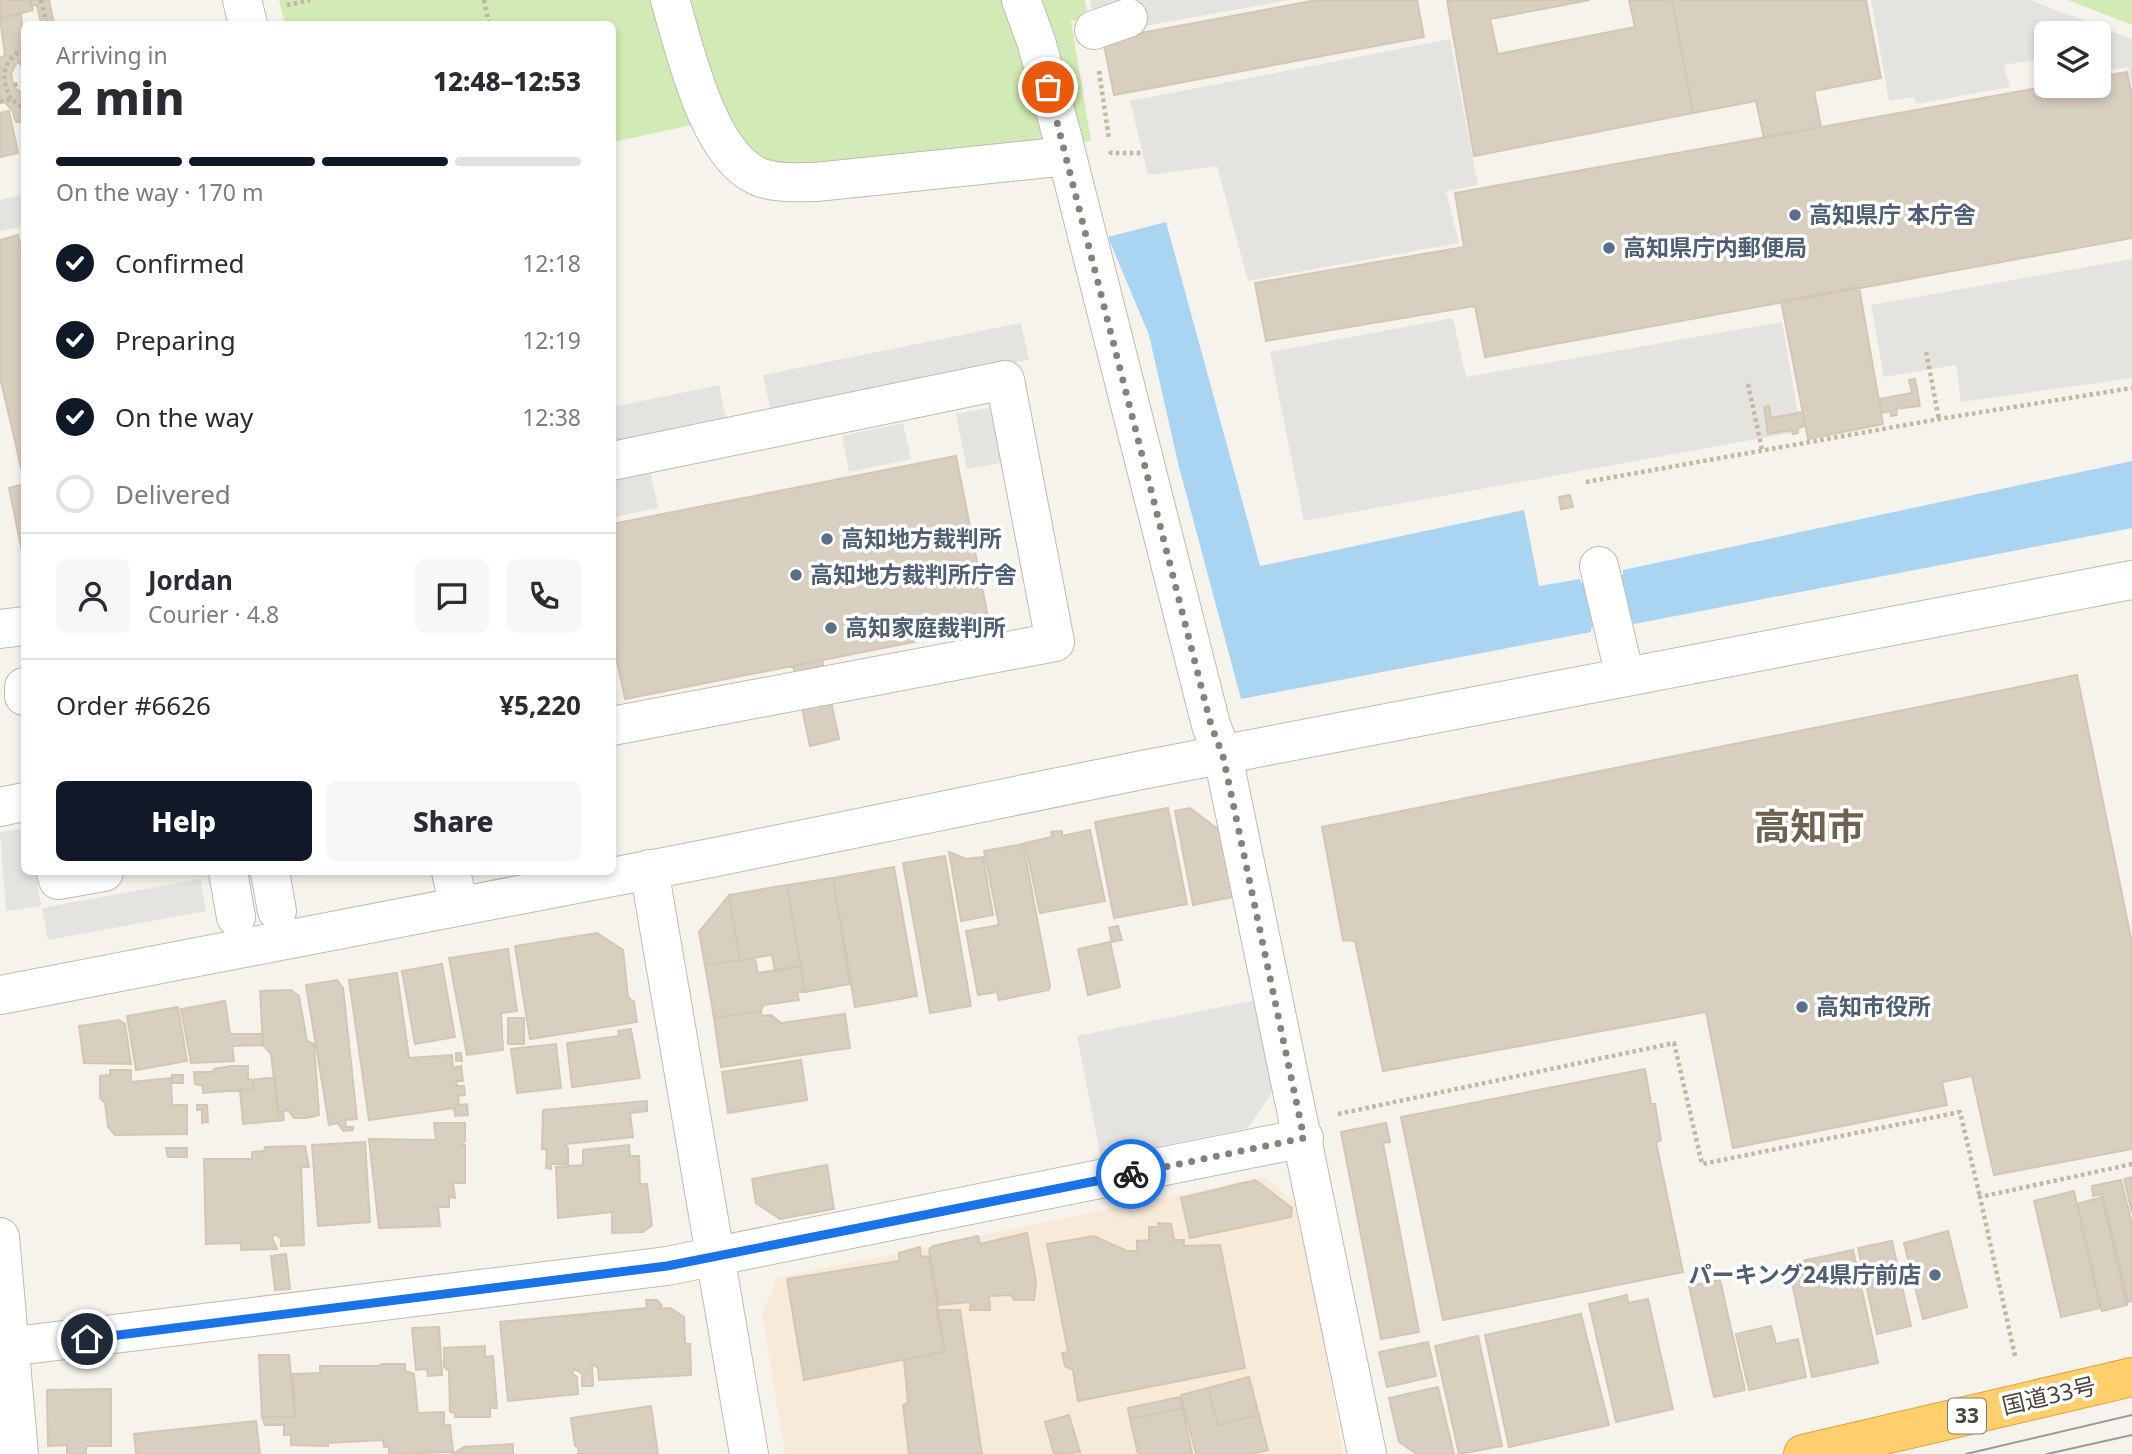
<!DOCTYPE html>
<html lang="en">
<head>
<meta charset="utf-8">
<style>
  body { margin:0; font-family:"Noto Sans","Noto Sans JP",sans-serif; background:#f7f7f7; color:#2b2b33; height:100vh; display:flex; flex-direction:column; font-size:26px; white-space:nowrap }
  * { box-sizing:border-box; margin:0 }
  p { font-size:23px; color:#7c7c81 }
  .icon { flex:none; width:38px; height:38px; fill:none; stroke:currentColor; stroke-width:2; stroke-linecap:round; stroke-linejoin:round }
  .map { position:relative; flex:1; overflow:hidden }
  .panel { position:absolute; left:21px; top:21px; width:595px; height:854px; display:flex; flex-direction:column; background:#fff; border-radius:10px; box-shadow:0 4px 10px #0003 }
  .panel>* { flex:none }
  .tools { position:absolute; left:2034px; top:21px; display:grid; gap:14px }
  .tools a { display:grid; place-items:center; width:77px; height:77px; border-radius:10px; background:#fff; box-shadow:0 4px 10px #0003; font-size:35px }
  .pin { position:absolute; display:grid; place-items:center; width:60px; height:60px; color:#fff; margin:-30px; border:4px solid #fff; border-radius:50%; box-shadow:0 2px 7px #0007 }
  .courier { position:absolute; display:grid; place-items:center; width:70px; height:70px; margin:-35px; border:5px solid #1a73e8; border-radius:50%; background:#fff; color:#222; box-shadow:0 2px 9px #0007 }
  .summary em { font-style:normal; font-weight:800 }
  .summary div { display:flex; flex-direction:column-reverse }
  .summary { display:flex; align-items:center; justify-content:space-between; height:119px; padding:0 35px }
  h1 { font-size:46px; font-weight:800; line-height:52px }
  .bar { display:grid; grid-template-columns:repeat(4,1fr); gap:10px 7px; align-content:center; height:84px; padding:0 35px }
  .bar i { height:9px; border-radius:5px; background:#e1e1e2 }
  .bar .current { background:#111827 }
  .bar p { grid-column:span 4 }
  .line { display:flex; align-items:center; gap:18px; padding:0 35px; border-top:2px solid #e1e1e2 }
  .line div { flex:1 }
  .round { display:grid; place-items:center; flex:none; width:74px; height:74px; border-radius:10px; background:#f7f7f7 }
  ol { padding:0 35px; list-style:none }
  li { display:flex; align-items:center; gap:21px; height:77px }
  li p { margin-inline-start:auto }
  li .icon { padding:7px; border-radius:50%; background:#111827; color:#fff; stroke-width:4 }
  li:last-child { color:#7c7c81 }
  li i { width:38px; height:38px; border:4px solid #e1e1e2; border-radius:50% }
  .cta { display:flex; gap:14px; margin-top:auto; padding:14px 35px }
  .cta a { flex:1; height:80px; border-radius:10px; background:#111827; color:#fff; font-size:28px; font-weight:800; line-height:80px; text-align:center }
  .cta a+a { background:#f7f7f7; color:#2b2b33 }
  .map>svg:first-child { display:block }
</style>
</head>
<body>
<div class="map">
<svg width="2132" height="1454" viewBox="0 0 2132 1454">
  <rect width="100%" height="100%" fill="#f6f3ec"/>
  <path fill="#f7ead8" d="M 1265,1177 L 1300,1207 L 1343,1454 L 785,1454 L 762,1314 L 777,1278 Z"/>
  <path fill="#d2eab5" d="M 279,0 L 657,0 L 697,124 L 613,142 L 612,24 L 285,24 Z
    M 685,0 L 1085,0 L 1088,15 L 1080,20 L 1071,21 L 1091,141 L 793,173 L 731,140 Z
    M 2068,0 L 2132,0 L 2132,25 Z"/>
  <path fill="#e5e3e0" d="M 1090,0 L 1290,0 L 1104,33 L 1095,21 Z
    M 1871,0 L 2030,0 L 2132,39 L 2132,84 L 2128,67 L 2109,70 L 2098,49 L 2098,33 L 2046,33 L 2046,58 L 2004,65 L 2010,87 L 1916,104 L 1914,97 L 1889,101 Z
    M 1450,39 L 1478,185 L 1446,191 L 1459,243 L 1248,281 L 1217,166 L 1148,175 L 1130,101 Z
    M 24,194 L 24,226 L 0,231 L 0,200 Z
    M 2132,259 L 2132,378 L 1961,402 L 1956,365 L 1884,377 L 1871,305 Z
    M 1453,318 L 1466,377 L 1782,322 L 1801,431 L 1304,521 L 1270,352 Z
    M 1021,323 L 1029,360 L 771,411 L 763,375 Z
    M 719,385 L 727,422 L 613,445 L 613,407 Z
    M 993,407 L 1005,462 L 967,469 L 956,414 Z
    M 903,423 L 911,459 L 849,472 L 842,436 Z
    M 650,471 L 658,508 L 613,517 L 613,479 Z
    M 24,828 L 24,872 L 36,872 L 41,906 L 6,911 L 0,832 Z
    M 200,879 L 206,911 L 48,940 L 42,908 Z
    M 1256,1000 L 1273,1091 L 1248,1128 L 1101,1158 L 1077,1036 Z"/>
  <path fill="#a9d4f2" d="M 1166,222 L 1260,566 L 1524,510 L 1539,586 L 1580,579 L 1581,583 L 1623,575 L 1623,570 L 2132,461 L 2132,528 L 1634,624 L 1632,620 L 1591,628 L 1591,632 L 1241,699 L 1178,463 L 1149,335 L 1108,237 Z"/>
  <path fill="#d8cfc1" stroke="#d3c7b4" stroke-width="2" d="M 0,0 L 30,0 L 33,10 L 0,19 Z
    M 30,0 L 49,0 L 54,24 L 41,24 L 37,5 L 31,6 Z
    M 1317,0 L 1417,0 L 1424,37 L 1114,95 L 1103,40 Z
    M 1447,0 L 1590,0 L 1490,19 L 1498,54 L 1635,27 L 1629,0 L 1672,0 L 1693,113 L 1474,156 Z
    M 1672,0 L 1866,0 L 1881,78 L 1814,91 L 1821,127 L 1764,138 L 1756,101 L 1693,113 Z
    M 21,13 L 24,59 L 16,64 L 11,74 L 14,87 L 24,95 L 24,122 L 16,122 L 12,110 L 0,97 L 0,58 L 5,55 L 0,19 Z
    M 2127,72 L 2132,96 L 2132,238 L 1485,357 L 1475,306 L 1266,341 L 1255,283 L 1464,247 L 1455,193 L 2049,86 L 2098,86 L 2098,77 Z
    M 9,111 L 18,153 L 0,157 L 0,113 Z
    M 18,235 L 24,261 L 24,480 L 0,377 L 0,240 Z
    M 1859,287 L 1883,424 L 1808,439 L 1781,301 Z
    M 1915,379 L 1920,406 L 1896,409 L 1897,415 L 1891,416 L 1890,411 L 1881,413 L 1879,399 L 1912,393 L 1909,380 Z
    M 1769,406 L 1771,418 L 1803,412 L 1805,426 L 1797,428 L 1798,433 L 1793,434 L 1792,430 L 1768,434 L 1764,407 Z
    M 956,456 L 990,627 L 625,699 L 612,637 L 612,524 Z
    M 24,484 L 24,561 L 9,488 Z
    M 1570,495 L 1573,507 L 1561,509 L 1559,497 Z
    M 822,660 L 839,739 L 810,746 L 793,666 Z
    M 2077,675 L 2132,943 L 2132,1149 L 1994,1175 L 1972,1076 L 1942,1082 L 1947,1105 L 1733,1148 L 1706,1012 L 1383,1071 L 1355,941 L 1343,940 L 1322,827 Z
    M 1168,808 L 1187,904 L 1114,918 L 1095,822 Z
    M 1190,808 L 1219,830 L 1233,897 L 1193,905 L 1175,811 Z
    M 1090,830 L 1105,901 L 1040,913 L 1025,843 L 1052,837 L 1051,832 L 1062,831 L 1062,836 Z
    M 1023,844 L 1050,986 L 1049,990 L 999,1000 L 997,992 L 978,995 L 966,931 L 999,925 L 984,851 Z
    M 949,852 L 966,859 L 983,857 L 993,915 L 961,921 Z
    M 945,856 L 971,1006 L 930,1013 L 903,863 Z
    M 894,867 L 917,996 L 855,1007 L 833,878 Z
    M 833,878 L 850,984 L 805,992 L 787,885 Z
    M 787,885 L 801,966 L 775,971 L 772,955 L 740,960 L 729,895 Z
    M 729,895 L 740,960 L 705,965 L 699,932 Z
    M 1118,926 L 1122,940 L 1112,942 L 1109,928 Z
    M 597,933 L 623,950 L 628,997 L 634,1002 L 637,1022 L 530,1039 L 515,946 Z
    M 1110,942 L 1120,987 L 1088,995 L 1078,949 Z
    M 508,949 L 517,1011 L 501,1013 L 503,1050 L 467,1055 L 449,958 Z
    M 755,958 L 758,973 L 801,966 L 805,992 L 797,992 L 799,1000 L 763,1005 L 761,1011 L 714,1018 L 705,965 Z
    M 442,964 L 455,1037 L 415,1044 L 402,971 Z
    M 397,973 L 409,1058 L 452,1055 L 453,1068 L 461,1066 L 463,1081 L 456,1081 L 457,1086 L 464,1086 L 465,1095 L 458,1096 L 459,1105 L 467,1104 L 468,1115 L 455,1116 L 454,1108 L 369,1120 L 349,980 Z
    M 337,980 L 343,988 L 357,1119 L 345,1120 L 346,1127 L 353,1127 L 353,1130 L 343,1131 L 338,1123 L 329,1125 L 306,985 Z
    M 291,990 L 299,996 L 307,1041 L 314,1044 L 319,1115 L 307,1118 L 294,1118 L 288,1110 L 278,1113 L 271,1054 L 263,1045 L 260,991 Z
    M 225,1001 L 230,1034 L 263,1034 L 263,1045 L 232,1046 L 234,1061 L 191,1063 L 181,1009 Z
    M 178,1007 L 187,1061 L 136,1070 L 127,1016 Z
    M 761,1011 L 762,1016 L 771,1015 L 781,1023 L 845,1014 L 850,1048 L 721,1067 L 714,1018 Z
    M 508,1018 L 524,1018 L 524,1044 L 508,1044 Z
    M 119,1020 L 125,1024 L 131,1064 L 84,1063 L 79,1026 Z
    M 631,1029 L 640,1078 L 572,1087 L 567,1043 L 619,1036 L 618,1031 Z
    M 556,1044 L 561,1088 L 517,1093 L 511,1049 Z
    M 456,1053 L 461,1053 L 462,1061 L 456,1061 Z
    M 801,1060 L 807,1100 L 728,1113 L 722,1072 Z
    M 231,1066 L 248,1066 L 248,1079 L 253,1080 L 253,1089 L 203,1093 L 203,1086 L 195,1084 L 194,1072 L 213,1072 L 214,1069 Z
    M 1645,1069 L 1651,1104 L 1655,1104 L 1661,1140 L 1656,1142 L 1683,1272 L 1443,1320 L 1401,1117 Z
    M 110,1070 L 131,1070 L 131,1082 L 171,1078 L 172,1105 L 187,1105 L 187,1134 L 115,1135 L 108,1127 L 105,1103 L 100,1098 L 100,1076 L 110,1075 Z
    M 172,1075 L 183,1075 L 183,1083 L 172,1083 Z
    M 275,1077 L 278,1113 L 283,1112 L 284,1120 L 243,1124 L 240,1090 L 253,1089 L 253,1080 Z
    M 647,1101 L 647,1111 L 630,1113 L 633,1137 L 565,1144 L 568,1148 L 568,1164 L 551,1164 L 551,1169 L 546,1168 L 547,1150 L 542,1149 L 543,1110 Z
    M 197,1105 L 207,1105 L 208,1122 L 202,1123 L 202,1110 L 197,1110 Z
    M 434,1123 L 465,1123 L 465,1141 L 461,1145 L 465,1145 L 465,1183 L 453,1183 L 455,1198 L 449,1197 L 449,1207 L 438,1207 L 440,1226 L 379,1228 L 369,1139 L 436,1140 Z
    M 1386,1123 L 1390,1142 L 1383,1143 L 1419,1332 L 1381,1339 L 1341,1132 Z
    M 365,1142 L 370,1222 L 318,1226 L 312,1145 Z
    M 629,1145 L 630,1156 L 639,1156 L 640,1184 L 647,1184 L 652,1225 L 643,1232 L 612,1233 L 612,1212 L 558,1218 L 556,1167 L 583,1165 L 583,1150 Z
    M 305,1146 L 309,1167 L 301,1167 L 304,1245 L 281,1246 L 281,1239 L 275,1234 L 272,1238 L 277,1249 L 241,1250 L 241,1243 L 206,1244 L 204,1159 L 252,1159 L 252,1152 L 264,1151 L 265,1147 Z
    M 166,1148 L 187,1148 L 187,1157 L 168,1157 Z
    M 827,1165 L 834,1209 L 780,1219 L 756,1203 L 752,1179 Z
    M 2132,1177 L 2132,1213 L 2124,1179 Z
    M 1255,1180 L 1292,1208 L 1291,1217 L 1190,1238 L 1181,1198 Z
    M 2121,1180 L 2132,1224 L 2132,1301 L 2128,1302 L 2102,1194 L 2093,1196 L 2092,1186 Z
    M 2074,1191 L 2100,1308 L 2061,1317 L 2034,1201 Z
    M 2102,1197 L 2127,1305 L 2102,1311 L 2077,1204 Z
    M 1158,1223 L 1171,1224 L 1174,1240 L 1184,1240 L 1184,1246 L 1220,1245 L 1245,1368 L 1078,1401 L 1073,1370 L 1065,1366 L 1062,1353 L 1068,1352 L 1047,1244 L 1094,1236 L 1127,1251 L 1137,1251 L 1137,1241 L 1149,1240 L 1149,1227 L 1159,1227 Z
    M 1948,1231 L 1967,1307 L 1923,1319 L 1904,1243 Z
    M 1027,1233 L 1036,1282 L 1034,1300 L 1014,1300 L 1011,1295 L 989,1296 L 990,1310 L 970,1310 L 971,1302 L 939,1305 L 929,1250 L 933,1246 L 978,1236 L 980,1244 Z
    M 1892,1241 L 1911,1326 L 1877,1334 L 1858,1248 Z
    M 920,1247 L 921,1256 L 929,1257 L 945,1351 L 804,1380 L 787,1279 L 899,1261 L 899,1253 Z
    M 1853,1250 L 1878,1363 L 1812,1377 L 1788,1264 Z
    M 286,1254 L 290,1289 L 275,1290 L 271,1256 Z
    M 1720,1280 L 1745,1390 L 1714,1397 L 1689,1286 Z
    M 1627,1295 L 1628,1303 L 1648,1299 L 1673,1409 L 1616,1422 L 1589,1304 Z
    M 646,1300 L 657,1300 L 662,1306 L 659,1309 L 670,1308 L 684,1317 L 685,1344 L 690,1344 L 691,1375 L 599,1380 L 598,1368 L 592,1364 L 593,1386 L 582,1386 L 582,1374 L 575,1369 L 572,1373 L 577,1377 L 578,1394 L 508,1401 L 500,1322 L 647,1308 Z
    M 936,1310 L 960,1310 L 982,1454 L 909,1454 L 903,1405 L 908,1403 L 904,1360 L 945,1351 Z
    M 1581,1314 L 1609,1425 L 1509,1447 L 1485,1335 Z
    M 1771,1326 L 1776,1344 L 1798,1339 L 1806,1377 L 1749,1390 L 1736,1334 Z
    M 439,1327 L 442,1375 L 428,1376 L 427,1369 L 416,1370 L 412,1328 Z
    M 1478,1336 L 1502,1446 L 1459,1454 L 1435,1346 Z
    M 1428,1342 L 1436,1376 L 1387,1387 L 1379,1352 Z
    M 485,1346 L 485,1357 L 493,1356 L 497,1408 L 490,1408 L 490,1417 L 455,1417 L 455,1413 L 450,1412 L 449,1371 L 444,1367 L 444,1348 Z
    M 259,1355 L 289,1355 L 295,1416 L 262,1417 Z
    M 381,1364 L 405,1364 L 405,1371 L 414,1374 L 418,1413 L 444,1412 L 444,1425 L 450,1425 L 453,1452 L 389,1454 L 389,1447 L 384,1447 L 383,1440 L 328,1443 L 328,1446 L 291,1445 L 291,1435 L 284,1435 L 284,1425 L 265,1425 L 262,1417 L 295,1416 L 293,1374 L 320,1373 L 320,1366 L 379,1366 Z
    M 1249,1377 L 1259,1415 L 1218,1425 L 1208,1388 Z
    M 1438,1387 L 1454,1454 L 1417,1454 L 1399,1442 L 1389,1398 Z
    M 1208,1388 L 1218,1425 L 1259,1415 L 1268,1450 L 1253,1454 L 1196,1454 L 1181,1395 Z
    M 111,1389 L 111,1446 L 86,1446 L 86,1454 L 67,1454 L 67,1445 L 48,1446 L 47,1390 Z
    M 1180,1397 L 1183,1408 L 1130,1419 L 1128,1408 Z
    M 651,1406 L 658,1454 L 576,1454 L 579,1454 L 578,1447 L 575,1446 L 571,1418 Z
    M 1183,1408 L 1192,1454 L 1138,1454 L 1130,1419 Z
    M 1069,1415 L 1080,1452 L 1054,1454 L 1045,1422 Z
    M 256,1421 L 260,1454 L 136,1454 L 134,1434 Z
    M 513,1444 L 513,1454 L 453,1454 L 464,1447 Z"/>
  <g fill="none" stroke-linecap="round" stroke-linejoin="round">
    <g stroke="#c2bbae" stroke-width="40">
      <path id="minor" d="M 242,0 L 248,24
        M 670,0 C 685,49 707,153 757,176 C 774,184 798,182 816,182 L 1067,156
        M 1021,0 L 1036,41 L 1062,136 L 1211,725 L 1223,756 L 1367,1454
        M 1094,30 L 1128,18
        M 612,461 L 1005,380 L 1055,642 L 612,726
        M 1599,566 L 1625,677
        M 0,629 L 24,626
        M 24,687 L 24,696
        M 0,807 L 24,802
        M 649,869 L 749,1454
        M 56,872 L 58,880 L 104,872
        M 228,872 L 236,917
        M 270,872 L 277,911
        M 451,872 L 459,906
        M 0,995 L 711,858 L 1142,770 L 2132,580
        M 0,1237 L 19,1454
        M 0,1348 L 667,1266 L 1304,1138"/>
    </g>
    <g stroke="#e0a43c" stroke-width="40">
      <path id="highway" d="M 1803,1454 L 2132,1377"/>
    </g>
    <path stroke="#c4b79f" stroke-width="4.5" stroke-dasharray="3.5 3.5" stroke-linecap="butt" d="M 41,0 L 47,24
      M 484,0 L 489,24
      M 287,5 L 310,0
      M 21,62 L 24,71
      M 1099,71 L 1109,139
      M 14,85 L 24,83
      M 0,102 L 11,99 L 24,109
      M 1110,151 L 1111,153 L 1142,153
      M 1926,352 L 1939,419
      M 1748,384 L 1762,450
      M 1586,482 L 1939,419 L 2132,388
      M 1338,1114 L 1674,1043 L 1702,1164 L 1960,1112 L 1980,1197
      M 2015,1356 L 1980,1197 L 2132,1164"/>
    <use href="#minor" stroke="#fff" stroke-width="38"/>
    <use href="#highway" stroke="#ffcf6e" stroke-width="38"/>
    <path stroke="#9a9a9a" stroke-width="2" d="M 1966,1454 L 2132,1415
      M 2047,1454 L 2132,1435"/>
    <path stroke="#c4b79f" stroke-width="4.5" stroke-dasharray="3.5 3.5" stroke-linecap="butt" d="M 11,99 C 0,79 2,59 24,49"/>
  </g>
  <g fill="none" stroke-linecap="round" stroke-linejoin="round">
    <path stroke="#878178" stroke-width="7" stroke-dasharray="0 12.6" d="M 1048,87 L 1211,725 L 1223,756 L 1304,1138 L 1131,1174"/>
    <path stroke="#1a73e8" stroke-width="9" d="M 87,1339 L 667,1266 L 1131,1174"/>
  </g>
  <g fill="#5c6f8a" stroke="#fff" stroke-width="2.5">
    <circle cx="1795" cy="215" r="7"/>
    <circle cx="1609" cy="248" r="7"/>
    <circle cx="827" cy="539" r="7"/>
    <circle cx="796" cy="575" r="7"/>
    <circle cx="831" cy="628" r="7"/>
    <circle cx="1802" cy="1007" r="7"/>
    <circle cx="1935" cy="1275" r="7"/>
  </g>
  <g text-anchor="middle" stroke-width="7" stroke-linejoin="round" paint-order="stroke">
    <rect fill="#fff" stroke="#817c74" stroke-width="2" x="1948" y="1398.5" width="38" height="35" rx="5"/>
    <g font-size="21" font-weight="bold" fill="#4b4439">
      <text x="1967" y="1423">33</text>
    </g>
    <g font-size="23" font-weight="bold" fill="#4e5e75" stroke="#fff" text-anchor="start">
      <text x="1809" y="223">高知県庁 本庁舎</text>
      <text x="1623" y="256">高知県庁内郵便局</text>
      <text x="841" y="547">高知地方裁判所</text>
      <text x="810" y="583">高知地方裁判所庁舎</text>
      <text x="845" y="636">高知家庭裁判所</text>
      <text x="1816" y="1015">高知市役所</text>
      <text x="1921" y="1283" text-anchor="end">パーキング24県庁前店</text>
    </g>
    <g font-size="23" fill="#4b4439" stroke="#fff">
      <text transform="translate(2049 1396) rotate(-13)" y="8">国道33号</text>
    </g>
    <g font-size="37" font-weight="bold" fill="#6e6250" stroke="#fff">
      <text x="1809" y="840">高知市</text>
    </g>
  </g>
</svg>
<div class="tools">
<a><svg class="icon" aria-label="layers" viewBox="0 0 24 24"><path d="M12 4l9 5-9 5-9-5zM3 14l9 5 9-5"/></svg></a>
</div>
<div class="pin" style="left:1048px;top:87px;background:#ea580c"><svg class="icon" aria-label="bag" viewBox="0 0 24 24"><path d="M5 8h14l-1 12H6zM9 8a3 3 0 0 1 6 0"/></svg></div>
<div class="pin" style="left:87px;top:1339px;background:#1f2937"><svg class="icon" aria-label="home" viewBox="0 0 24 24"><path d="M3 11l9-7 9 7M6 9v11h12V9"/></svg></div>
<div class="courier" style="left:1131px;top:1174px"><svg class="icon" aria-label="bike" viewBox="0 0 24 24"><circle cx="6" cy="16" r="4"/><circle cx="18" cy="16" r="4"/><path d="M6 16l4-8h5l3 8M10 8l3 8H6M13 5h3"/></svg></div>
<section class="panel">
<div class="summary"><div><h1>2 min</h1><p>Arriving in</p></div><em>12:48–12:53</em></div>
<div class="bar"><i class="current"></i><i class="current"></i><i class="current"></i><i></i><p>On the way · 170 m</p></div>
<ol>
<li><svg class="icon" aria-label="check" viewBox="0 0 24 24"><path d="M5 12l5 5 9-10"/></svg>Confirmed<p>12:18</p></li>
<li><svg class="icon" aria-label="check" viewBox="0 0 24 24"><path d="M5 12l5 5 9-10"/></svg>Preparing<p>12:19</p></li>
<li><svg class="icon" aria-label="check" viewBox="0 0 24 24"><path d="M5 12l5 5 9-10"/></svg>On the way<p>12:38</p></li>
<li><i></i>Delivered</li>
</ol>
<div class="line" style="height:126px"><a class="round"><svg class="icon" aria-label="person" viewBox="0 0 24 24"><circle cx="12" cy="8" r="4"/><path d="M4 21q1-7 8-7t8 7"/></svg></a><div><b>Jordan</b><p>Courier · 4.8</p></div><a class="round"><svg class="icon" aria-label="chat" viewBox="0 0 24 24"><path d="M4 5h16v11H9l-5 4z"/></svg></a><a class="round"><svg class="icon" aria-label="phone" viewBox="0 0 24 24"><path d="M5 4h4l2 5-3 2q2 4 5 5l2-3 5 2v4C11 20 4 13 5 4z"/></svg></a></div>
<div class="line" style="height:91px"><div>Order #6626</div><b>¥5,220</b></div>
<div class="cta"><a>Help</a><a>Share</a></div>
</section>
</div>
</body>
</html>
